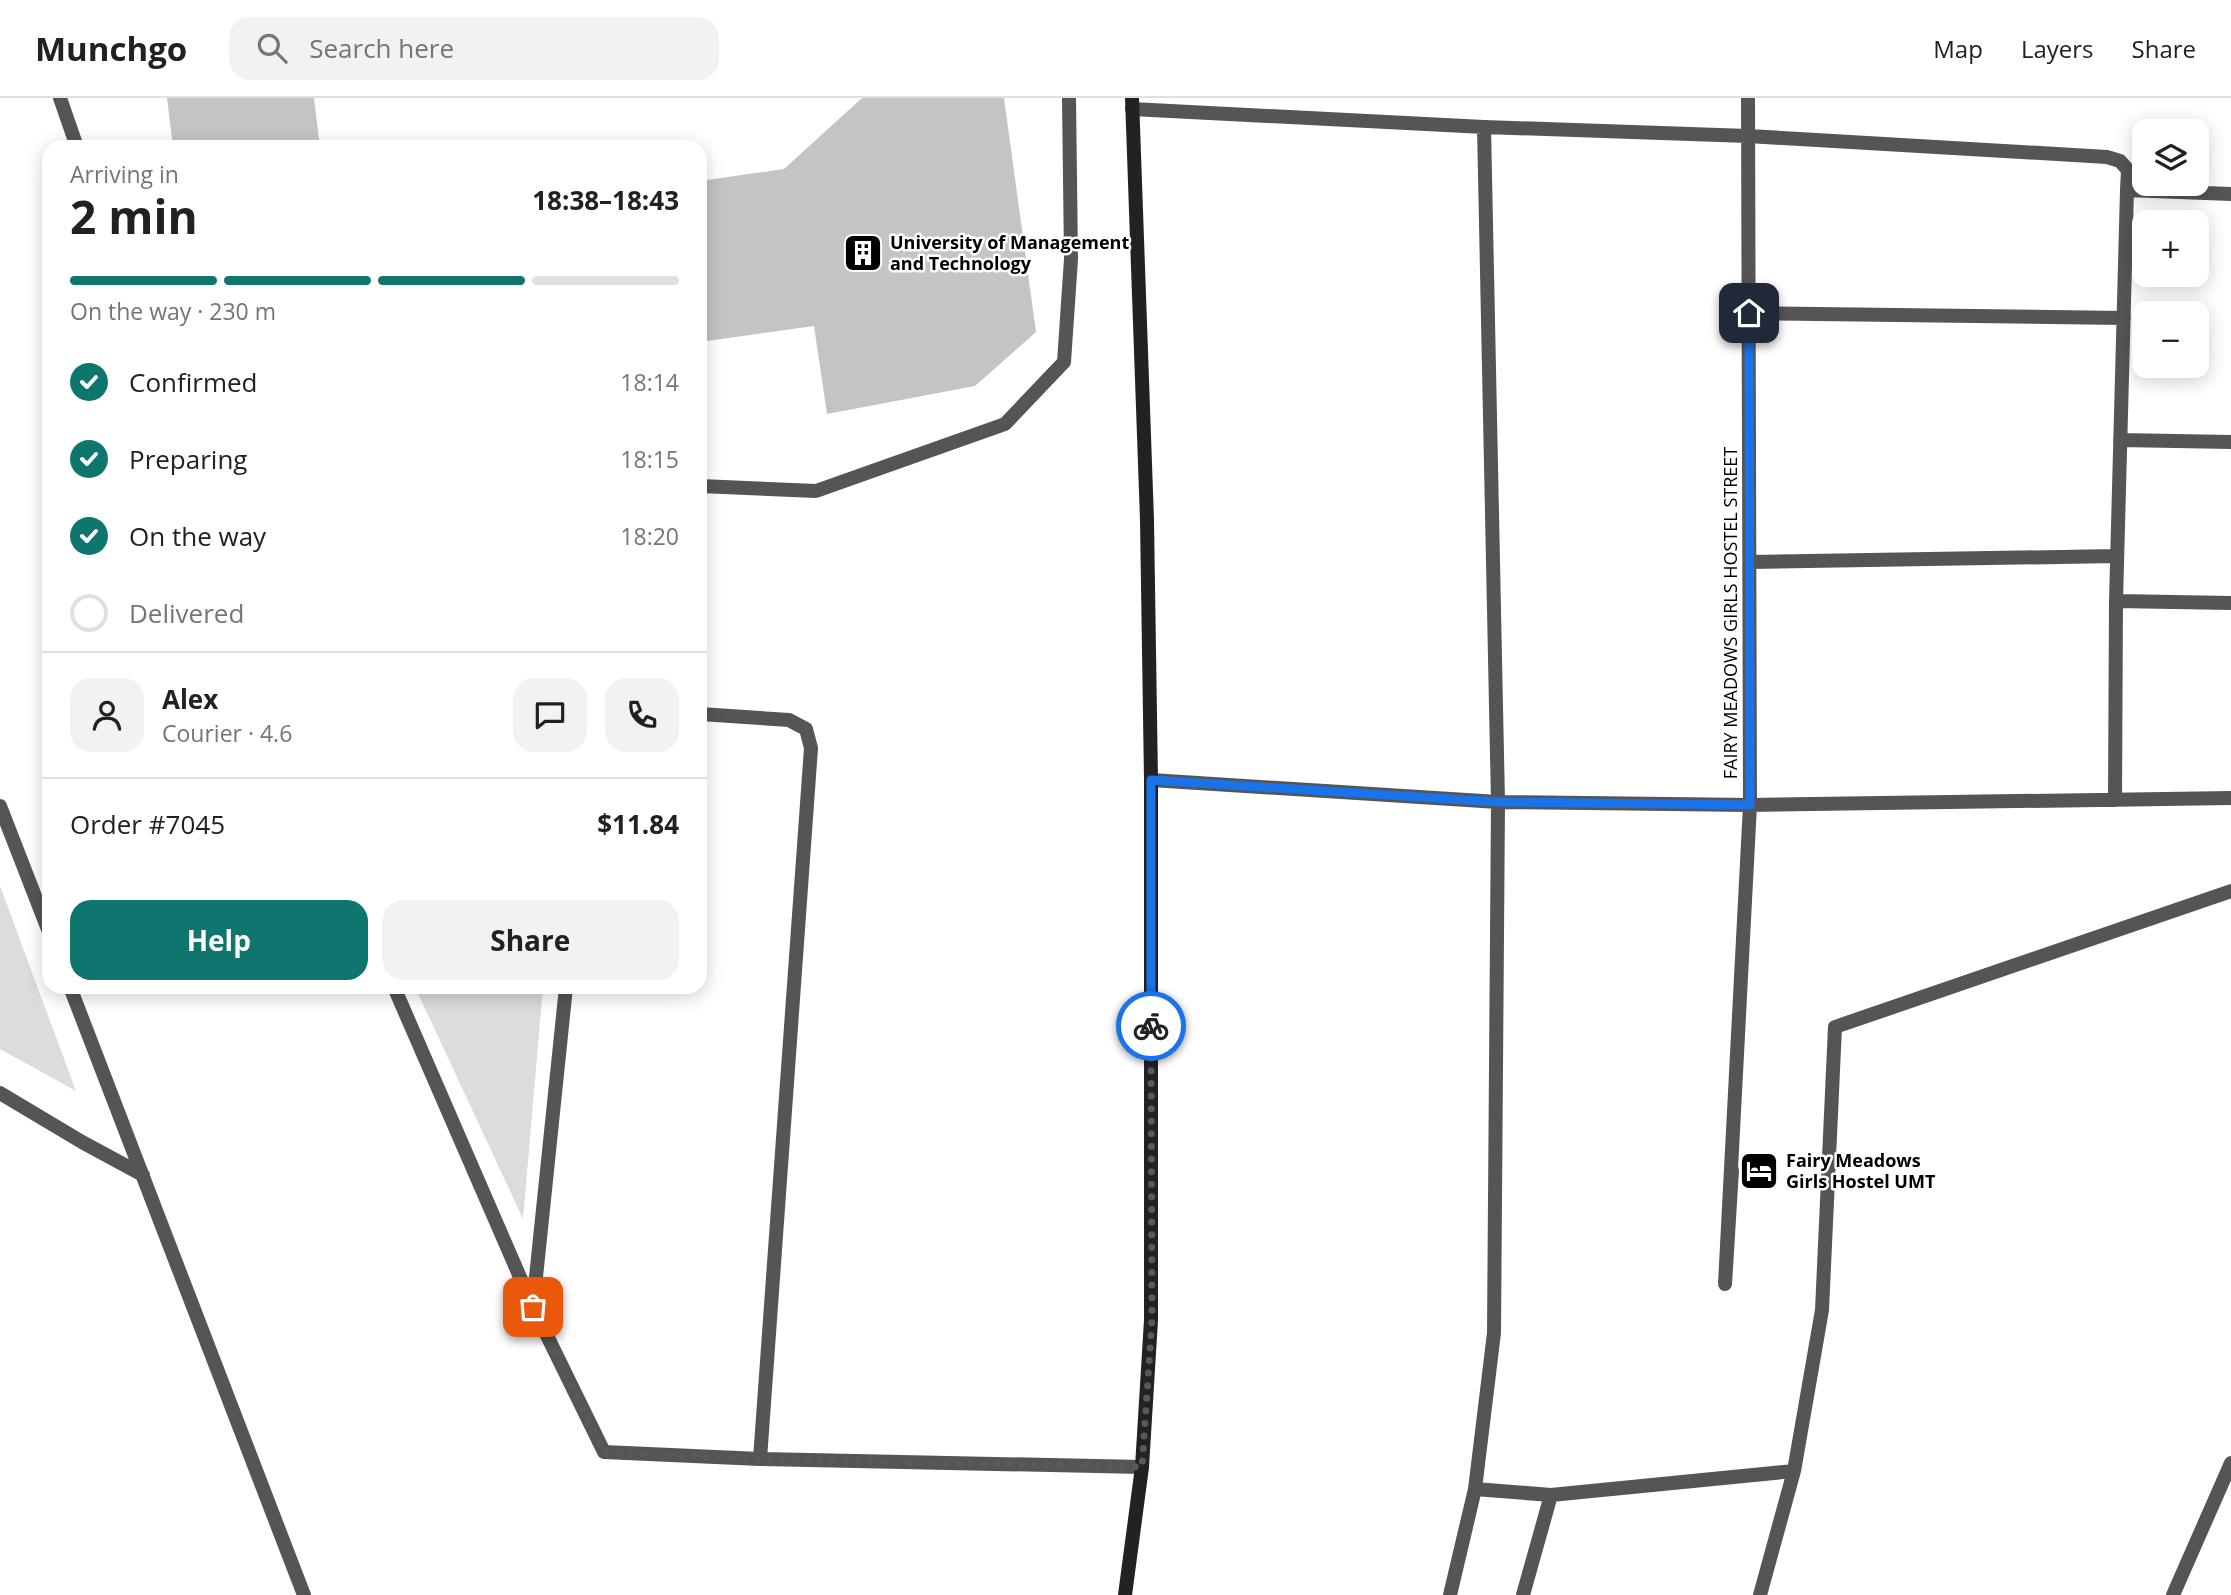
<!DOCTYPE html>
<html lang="en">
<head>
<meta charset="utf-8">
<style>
  body { margin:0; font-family:"Open Sans",sans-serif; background:#f2f2f2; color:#202124; height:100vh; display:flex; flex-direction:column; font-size:26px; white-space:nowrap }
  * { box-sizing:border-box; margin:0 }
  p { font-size:23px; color:#757577 }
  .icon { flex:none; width:38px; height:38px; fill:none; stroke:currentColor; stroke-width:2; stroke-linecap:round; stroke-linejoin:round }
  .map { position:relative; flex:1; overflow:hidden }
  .side { position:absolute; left:42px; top:42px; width:665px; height:854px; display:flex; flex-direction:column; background:#fff; border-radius:21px; box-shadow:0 4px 18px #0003 }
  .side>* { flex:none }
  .buttons { position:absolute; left:2132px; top:21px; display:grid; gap:14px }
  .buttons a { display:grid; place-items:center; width:77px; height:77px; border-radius:14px; background:#fff; box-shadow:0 4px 18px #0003; font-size:35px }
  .pin { position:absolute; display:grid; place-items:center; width:60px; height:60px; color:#fff; margin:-30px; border-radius:14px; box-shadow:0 4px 10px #0006 }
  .courier { position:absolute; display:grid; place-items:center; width:70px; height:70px; margin:-35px; border:5px solid #1a73e8; border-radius:50%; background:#fff; color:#222; box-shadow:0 2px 9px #0007 }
  .headline em { font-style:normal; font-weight:700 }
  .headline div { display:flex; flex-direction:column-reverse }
  .headline { display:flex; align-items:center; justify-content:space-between; height:119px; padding:0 28px }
  h1 { font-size:46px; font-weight:700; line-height:52px }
  .bar { display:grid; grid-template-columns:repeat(4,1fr); gap:10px 7px; align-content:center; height:84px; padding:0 28px }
  .bar i { height:9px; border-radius:5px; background:#e0e0e0 }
  .bar .active { background:#0f766e }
  .bar p { grid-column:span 4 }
  .line { display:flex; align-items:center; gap:18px; padding:0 28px; border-top:2px solid #e0e0e0 }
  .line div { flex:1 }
  .round { display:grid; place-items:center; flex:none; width:74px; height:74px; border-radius:21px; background:#f2f2f2 }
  ol { padding:0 28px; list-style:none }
  li { display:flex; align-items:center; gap:21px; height:77px }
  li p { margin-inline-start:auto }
  li .icon { padding:7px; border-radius:50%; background:#0f766e; color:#fff; stroke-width:4 }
  li:last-child { color:#757577 }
  li i { width:38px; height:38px; border:4px solid #e0e0e0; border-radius:50% }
  .action { display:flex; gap:14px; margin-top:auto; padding:14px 28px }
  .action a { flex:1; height:80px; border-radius:21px; background:#0f766e; color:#fff; font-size:28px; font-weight:700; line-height:80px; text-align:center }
  .action a+a { background:#f2f2f2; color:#202124 }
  header { display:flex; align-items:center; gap:42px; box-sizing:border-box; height:98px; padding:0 35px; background:#fff; border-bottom:2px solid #e0e0e0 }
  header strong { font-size:33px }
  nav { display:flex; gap:38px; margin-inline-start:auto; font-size:24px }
  .search { width:490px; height:63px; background:#f2f2f2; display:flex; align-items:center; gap:18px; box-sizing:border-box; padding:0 24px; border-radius:21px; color:#757577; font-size:26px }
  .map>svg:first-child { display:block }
</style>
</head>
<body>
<header>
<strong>Munchgo</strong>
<div class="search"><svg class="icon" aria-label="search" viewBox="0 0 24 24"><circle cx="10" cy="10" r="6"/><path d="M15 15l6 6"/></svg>Search here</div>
<nav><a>Map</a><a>Layers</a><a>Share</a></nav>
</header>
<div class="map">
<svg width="2231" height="1497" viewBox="0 0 2231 1497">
  <rect width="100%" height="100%" fill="#fff"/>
  <path fill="#dcdcdc" d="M 0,788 L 76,993 L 0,951 Z
    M 415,889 L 543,889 L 523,1121 Z"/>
  <path fill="#c4c4c4" d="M 167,0 L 314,0 L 320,49 L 173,49 Z
    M 862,0 L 1004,0 L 1036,234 L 975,288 L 827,316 L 814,228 L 700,244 L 700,83 L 784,71 Z"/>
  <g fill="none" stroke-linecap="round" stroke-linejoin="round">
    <path stroke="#555" stroke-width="14" d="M 2173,1497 L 2231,1365"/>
    <path stroke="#555" stroke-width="14" d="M 60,0 L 77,49
      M 1132,11 L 1484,29 L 1748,38 L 2107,59 L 2120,63 L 2128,72 L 2127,92 L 2231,96
      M 1749,215 L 2124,220
      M 2120,342 L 2231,344
      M 700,388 L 816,393 L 1005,326 L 1064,264 L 1071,161 L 1069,0
      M 1751,464 L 2117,458
      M 2116,503 L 2231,505
      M 700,616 L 789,622 L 806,631 L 811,650 L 760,1361
      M 1151,682 L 1498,704 L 1750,707 L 2231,700
      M 2115,702 L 2116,503 L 2127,92
      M 0,708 L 49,834
      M 70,889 L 304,1497
      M 394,889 L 533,1209 L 604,1354 L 760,1361 L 1142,1369
      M 0,995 L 82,1044 L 143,1077
      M 1732,1072 L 1725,1186 L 1750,707 L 1748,0
      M 533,1208 L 566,889
      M 1475,1391 L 1551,1397 L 1794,1373 L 1822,1212 L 1835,929 L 2231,793
      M 1450,1497 L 1475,1391 L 1494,1235 L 1498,704 L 1484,29
      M 1523,1497 L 1551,1397
      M 1760,1497 L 1794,1373"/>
    <path stroke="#222" stroke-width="14" d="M 1125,1497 L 1142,1369 L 1151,1222 L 1151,682 L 1147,422 L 1132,0"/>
  </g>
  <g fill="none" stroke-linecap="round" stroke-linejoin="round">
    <path stroke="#595959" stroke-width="7" stroke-dasharray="0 12.6" d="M 533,1209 L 604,1354 L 760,1361 L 1142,1369 L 1152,1222 L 1151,928"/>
    <path stroke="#1a73e8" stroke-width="9" d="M 1151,928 L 1151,682 L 1498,704 L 1750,707 L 1749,215"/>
  </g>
  <defs>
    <g id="building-square" transform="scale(2.0125)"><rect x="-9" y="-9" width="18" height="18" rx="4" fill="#000" stroke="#fff"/><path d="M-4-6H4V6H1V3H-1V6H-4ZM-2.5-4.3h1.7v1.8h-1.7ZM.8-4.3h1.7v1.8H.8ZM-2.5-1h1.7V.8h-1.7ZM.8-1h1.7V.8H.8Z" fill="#fff"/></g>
    <g id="hotel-square" transform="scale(2.0125)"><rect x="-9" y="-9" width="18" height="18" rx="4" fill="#000" stroke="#fff"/><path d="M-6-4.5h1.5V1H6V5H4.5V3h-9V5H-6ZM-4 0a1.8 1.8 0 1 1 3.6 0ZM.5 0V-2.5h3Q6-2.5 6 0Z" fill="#fff"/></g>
  </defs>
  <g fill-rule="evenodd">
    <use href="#building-square" x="863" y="155"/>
    <use href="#hotel-square" x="1759" y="1073"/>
  </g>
  <g text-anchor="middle" stroke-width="5" stroke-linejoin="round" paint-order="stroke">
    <g font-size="18" font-weight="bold" fill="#000" stroke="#fff" text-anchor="start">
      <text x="890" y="151">University of Management<tspan x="890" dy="21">and Technology</tspan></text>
      <text x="1786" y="1069">Fairy Meadows<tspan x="1786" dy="21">Girls Hostel UMT</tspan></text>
    </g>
    <g font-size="18" fill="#000" stroke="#fff">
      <text transform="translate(1731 515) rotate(-90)" y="6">FAIRY MEADOWS GIRLS HOSTEL STREET</text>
    </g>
  </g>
</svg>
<div class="buttons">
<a><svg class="icon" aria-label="layers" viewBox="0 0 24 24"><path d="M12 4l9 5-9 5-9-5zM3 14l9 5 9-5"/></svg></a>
<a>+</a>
<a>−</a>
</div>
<div class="pin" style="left:533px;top:1209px;background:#ea580c"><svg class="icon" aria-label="bag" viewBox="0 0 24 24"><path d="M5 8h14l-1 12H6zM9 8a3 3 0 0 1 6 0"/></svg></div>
<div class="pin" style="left:1749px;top:215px;background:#1f2937"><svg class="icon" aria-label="home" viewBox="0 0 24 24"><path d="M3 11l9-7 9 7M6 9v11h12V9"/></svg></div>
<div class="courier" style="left:1151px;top:928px"><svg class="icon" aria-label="bike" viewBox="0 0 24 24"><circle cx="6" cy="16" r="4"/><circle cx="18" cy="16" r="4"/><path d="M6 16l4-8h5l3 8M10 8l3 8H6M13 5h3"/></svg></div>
<section class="side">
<div class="headline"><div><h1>2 min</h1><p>Arriving in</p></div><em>18:38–18:43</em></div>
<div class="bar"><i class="active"></i><i class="active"></i><i class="active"></i><i></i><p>On the way · 230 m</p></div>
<ol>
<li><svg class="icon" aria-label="check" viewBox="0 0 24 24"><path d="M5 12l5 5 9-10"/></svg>Confirmed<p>18:14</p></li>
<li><svg class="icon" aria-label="check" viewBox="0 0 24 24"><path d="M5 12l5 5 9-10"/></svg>Preparing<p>18:15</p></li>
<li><svg class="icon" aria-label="check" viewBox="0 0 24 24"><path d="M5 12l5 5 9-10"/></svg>On the way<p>18:20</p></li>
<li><i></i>Delivered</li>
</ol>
<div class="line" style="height:126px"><a class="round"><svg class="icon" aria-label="person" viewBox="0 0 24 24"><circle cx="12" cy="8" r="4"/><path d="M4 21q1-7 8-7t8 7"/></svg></a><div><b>Alex</b><p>Courier · 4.6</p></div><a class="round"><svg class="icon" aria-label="chat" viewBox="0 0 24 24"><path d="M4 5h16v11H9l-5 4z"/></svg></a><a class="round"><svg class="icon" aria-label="phone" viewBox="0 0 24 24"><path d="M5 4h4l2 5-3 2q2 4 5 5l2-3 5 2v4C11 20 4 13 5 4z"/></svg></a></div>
<div class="line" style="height:91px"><div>Order #7045</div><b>$11.84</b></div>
<div class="action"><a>Help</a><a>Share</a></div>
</section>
</div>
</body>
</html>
